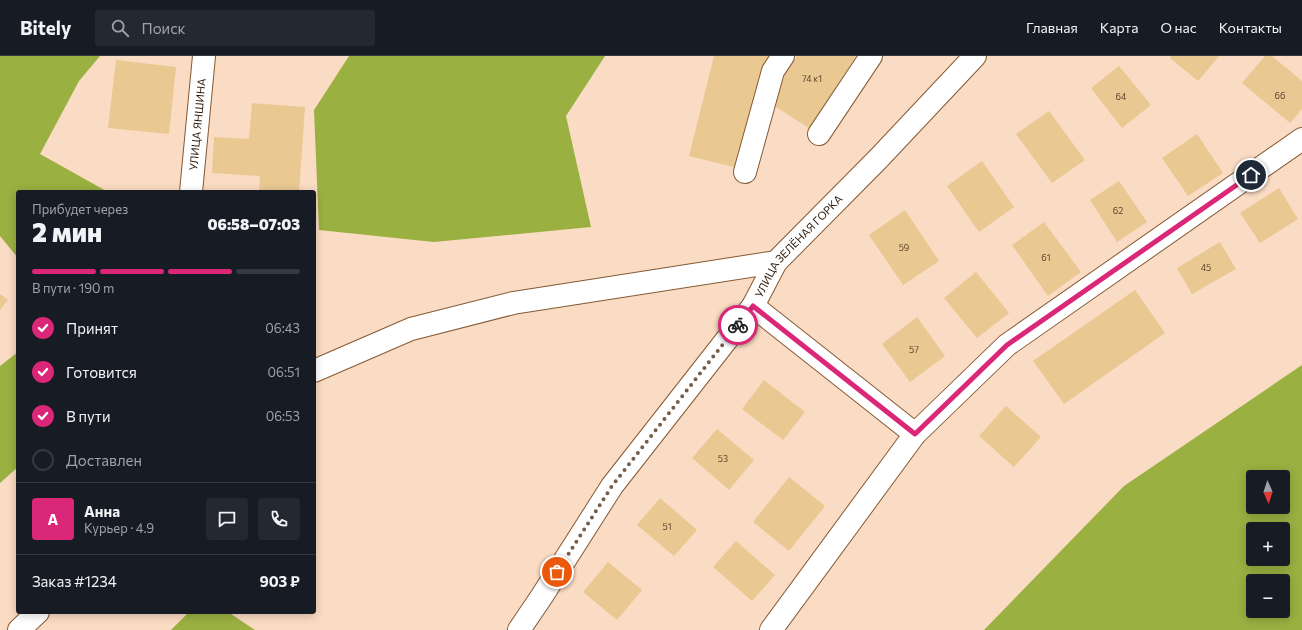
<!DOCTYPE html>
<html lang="ru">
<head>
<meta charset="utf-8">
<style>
  body { margin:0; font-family:Commissioner,sans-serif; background:#242831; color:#f1f3f6; height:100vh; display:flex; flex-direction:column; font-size:15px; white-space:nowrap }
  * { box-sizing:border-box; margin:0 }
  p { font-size:13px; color:#9ea1a6 }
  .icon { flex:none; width:22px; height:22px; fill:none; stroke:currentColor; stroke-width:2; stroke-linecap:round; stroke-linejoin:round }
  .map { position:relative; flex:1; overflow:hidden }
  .drawer { position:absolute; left:16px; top:134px; width:300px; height:424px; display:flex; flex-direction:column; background:#171b24; border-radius:4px; box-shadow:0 2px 10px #0003 }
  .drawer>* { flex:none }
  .needle { width:26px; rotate:177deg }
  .controls { position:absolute; left:1246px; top:414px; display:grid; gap:8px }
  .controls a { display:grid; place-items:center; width:44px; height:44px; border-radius:4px; background:#171b24; box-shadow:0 2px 10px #0003; font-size:20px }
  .pin { position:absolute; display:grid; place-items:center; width:34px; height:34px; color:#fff; margin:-17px; border:2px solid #fff; border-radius:50%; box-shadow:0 1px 4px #0007 }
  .courier { position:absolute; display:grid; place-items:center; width:40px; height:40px; margin:-20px; border:3px solid #db2777; border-radius:50%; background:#fff; color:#222; box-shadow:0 1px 5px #0007 }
  .head em { font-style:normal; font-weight:800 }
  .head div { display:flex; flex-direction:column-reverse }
  .head { display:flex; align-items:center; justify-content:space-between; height:68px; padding:0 16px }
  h1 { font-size:26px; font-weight:800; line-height:30px }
  .bar { display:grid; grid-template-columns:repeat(4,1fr); gap:6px 4px; align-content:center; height:48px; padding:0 16px }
  .bar i { height:5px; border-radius:3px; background:#363941 }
  .bar .selected { background:#db2777 }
  .bar p { grid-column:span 4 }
  .line { display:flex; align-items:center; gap:10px; padding:0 16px; border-top:1px solid #363941 }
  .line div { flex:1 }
  .round { display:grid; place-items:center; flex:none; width:42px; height:42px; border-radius:4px; background:#242831 }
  ol { padding:0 16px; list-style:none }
  li { display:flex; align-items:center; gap:12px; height:44px }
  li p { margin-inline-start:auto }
  li .icon { padding:4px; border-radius:50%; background:#db2777; color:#fff; stroke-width:4 }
  li:last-child { color:#9ea1a6 }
  li i { width:22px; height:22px; border:2px solid #363941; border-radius:50% }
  header { display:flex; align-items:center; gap:24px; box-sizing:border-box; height:56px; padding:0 20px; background:#171b24; border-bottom:1px solid #363941 }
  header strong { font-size:19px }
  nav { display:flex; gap:22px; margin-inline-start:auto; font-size:14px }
  .search { width:280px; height:36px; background:#242831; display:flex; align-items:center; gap:10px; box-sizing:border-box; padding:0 14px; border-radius:4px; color:#9ea1a6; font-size:15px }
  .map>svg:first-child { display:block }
</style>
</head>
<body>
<header>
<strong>Bitely</strong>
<div class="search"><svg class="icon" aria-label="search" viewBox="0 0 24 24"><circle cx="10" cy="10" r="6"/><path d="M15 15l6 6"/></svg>Поиск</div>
<nav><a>Главная</a><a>Карта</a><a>О нас</a><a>Контакты</a></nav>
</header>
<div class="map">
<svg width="1302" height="574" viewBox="0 0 1302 574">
  <rect width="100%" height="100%" fill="#fadbc3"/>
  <path fill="#9ab041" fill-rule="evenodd" d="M 0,0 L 100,0 L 79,25 L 40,98 L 108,136 L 18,136 L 18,202 L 0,180 Z
    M 349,0 L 605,0 L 566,60 L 591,171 L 434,186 L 319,174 L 314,54 Z
    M 18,296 L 18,411 L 0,427 L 0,310 Z
    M 1302,309 L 1302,574 L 984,574 L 1124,430 ZM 1253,421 L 1283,421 L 1283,451 L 1253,451 ZM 1253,473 L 1283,473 L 1283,503 L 1253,503 ZM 1253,525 L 1283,525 L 1283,555 L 1253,555 Z
    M 189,556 L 228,556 L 255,574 L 171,574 Z"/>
  <path fill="#e9c892" d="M 714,0 L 770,0 L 762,12 L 738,112 L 689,100 Z
    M 797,0 L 856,0 L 809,72 L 768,46 Z
    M 1171,0 L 1219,0 L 1198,25 L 1170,2 Z
    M 1265,0 L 1272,0 L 1302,25 L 1302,53 L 1290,67 L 1242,27 Z
    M 116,4 L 176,11 L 169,78 L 108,72 Z
    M 1119,10 L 1151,49 L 1122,72 L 1091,32 Z
    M 252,47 L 305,51 L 299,136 L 259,136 L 260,120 L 212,117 L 214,81 L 249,83 Z
    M 1049,55 L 1085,104 L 1052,127 L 1016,78 Z
    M 1197,78 L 1223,117 L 1188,140 L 1162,102 Z
    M 982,105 L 1014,151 L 979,176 L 947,130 Z
    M 1119,125 L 1147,166 L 1117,186 L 1090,144 Z
    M 1279,132 L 1298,163 L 1260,187 L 1240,157 Z
    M 905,154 L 939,205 L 903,229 L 869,179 Z
    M 1044,166 L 1081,216 L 1048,240 L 1012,189 Z
    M 1220,186 L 1236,213 L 1192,238 L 1177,212 Z
    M 976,216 L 1009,257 L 977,282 L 944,242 Z
    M 1135,234 L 1165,277 L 1064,348 L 1033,305 Z
    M 0,238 L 8,244 L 0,254 Z
    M 917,261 L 945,300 L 910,326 L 882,288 Z
    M 764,324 L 805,356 L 783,384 L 742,353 Z
    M 1006,350 L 1041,381 L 1014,411 L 979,380 Z
    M 717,373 L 754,404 L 729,434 L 692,402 Z
    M 789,421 L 825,450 L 789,495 L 753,466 Z
    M 660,442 L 697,474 L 674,500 L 637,469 Z
    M 736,485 L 775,519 L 752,545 L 713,511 Z
    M 608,506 L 642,534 L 617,564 L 583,536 Z"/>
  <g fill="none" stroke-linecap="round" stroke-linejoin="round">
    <g stroke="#855933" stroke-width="24">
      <g id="minor">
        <path d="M 819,78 L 871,0"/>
        <path d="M 745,116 L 773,15 L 783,0"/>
        <path id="s1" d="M 191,136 L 204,0"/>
        <path d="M 753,250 L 915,378"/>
        <path d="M 314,315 L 411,273 L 513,247 L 776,206"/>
        <path d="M 19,574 L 38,556"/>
        <path id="s2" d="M 519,574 L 542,540 L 612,430 L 753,250 L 776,206 L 879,102 L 975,0"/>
        <path d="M 771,574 L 915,378 L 1007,289 L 1302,83"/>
      </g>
    </g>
    <use href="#minor" stroke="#fff" stroke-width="22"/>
  </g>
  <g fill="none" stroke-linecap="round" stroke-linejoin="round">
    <path stroke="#755e4b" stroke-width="4" stroke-dasharray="0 7.2" d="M 557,516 L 612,430 L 738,269"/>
    <path stroke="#db2777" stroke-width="5" d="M 738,269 L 753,250 L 915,378 L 1007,289 L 1251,119"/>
  </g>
  <g text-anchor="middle" stroke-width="4" stroke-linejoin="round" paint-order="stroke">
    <g font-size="9" fill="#5c462d">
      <text x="812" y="26">74 к1</text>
      <text x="1280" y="43">66</text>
      <text x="1121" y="44">64</text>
      <text x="1118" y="158">62</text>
      <text x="904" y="195">59</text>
      <text x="1046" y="205">61</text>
      <text x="1206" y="215">45</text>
      <text x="914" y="297">57</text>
      <text x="723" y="406">53</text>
      <text x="667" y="474">51</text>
    </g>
    <g font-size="11" fill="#2d1a0b" stroke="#fff">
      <text dy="4" stroke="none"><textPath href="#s1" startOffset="68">УЛИЦА ЯНШИНА</textPath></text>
      <text dy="4" stroke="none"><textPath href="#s2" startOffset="476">УЛИЦА ЗЕЛЁНАЯ ГОРКА</textPath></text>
    </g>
  </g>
</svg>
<div class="controls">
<a><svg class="needle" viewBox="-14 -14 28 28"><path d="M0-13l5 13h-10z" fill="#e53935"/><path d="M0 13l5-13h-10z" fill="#9ea1a6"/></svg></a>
<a>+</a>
<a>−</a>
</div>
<div class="pin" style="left:557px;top:516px;background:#ea580c"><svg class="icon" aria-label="bag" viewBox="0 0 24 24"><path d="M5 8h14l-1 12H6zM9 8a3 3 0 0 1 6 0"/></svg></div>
<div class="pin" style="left:1251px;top:119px;background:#1f2937"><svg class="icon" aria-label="home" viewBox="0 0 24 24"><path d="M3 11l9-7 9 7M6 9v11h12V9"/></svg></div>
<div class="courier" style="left:738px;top:269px"><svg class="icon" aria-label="bike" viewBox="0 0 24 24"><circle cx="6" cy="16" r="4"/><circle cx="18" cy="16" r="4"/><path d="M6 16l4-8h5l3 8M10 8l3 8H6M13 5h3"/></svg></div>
<section class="drawer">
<div class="head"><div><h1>2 мин</h1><p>Прибудет через</p></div><em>06:58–07:03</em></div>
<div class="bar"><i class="selected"></i><i class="selected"></i><i class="selected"></i><i></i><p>В пути · 190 m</p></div>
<ol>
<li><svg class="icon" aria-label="check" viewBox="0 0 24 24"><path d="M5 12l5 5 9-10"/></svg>Принят<p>06:43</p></li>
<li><svg class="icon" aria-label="check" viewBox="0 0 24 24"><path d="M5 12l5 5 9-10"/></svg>Готовится<p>06:51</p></li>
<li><svg class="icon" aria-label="check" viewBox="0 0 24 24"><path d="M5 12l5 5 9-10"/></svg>В пути<p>06:53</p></li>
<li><i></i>Доставлен</li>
</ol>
<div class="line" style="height:72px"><b class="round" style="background:#db2777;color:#fff">А</b><div><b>Анна</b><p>Курьер · 4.9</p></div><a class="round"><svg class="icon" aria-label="chat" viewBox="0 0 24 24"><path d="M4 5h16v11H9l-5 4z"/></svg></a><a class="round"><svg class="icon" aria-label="phone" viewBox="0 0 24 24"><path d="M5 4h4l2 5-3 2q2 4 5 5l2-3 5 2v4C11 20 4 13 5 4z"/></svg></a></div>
<div class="line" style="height:52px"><div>Заказ #1234</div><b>903 ₽</b></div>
</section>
</div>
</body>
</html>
